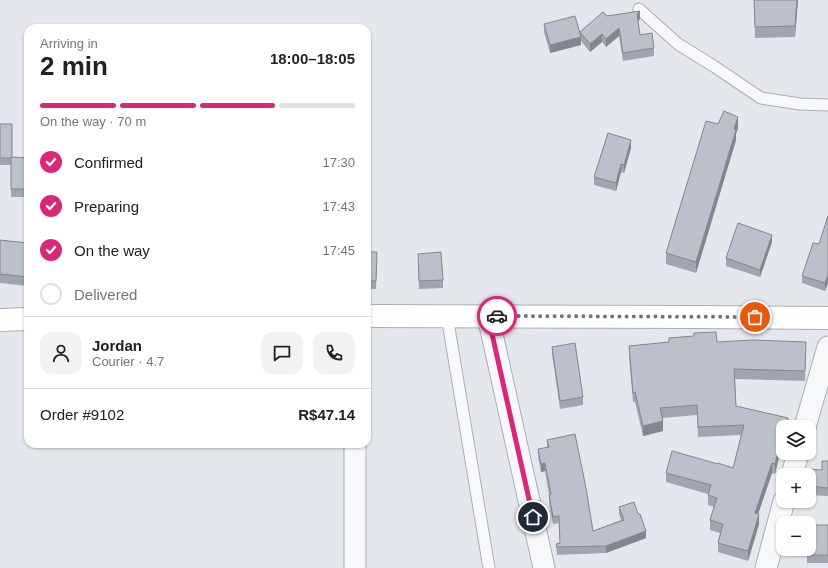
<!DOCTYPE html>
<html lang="en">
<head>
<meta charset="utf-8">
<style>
  body { margin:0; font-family:Helvetica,sans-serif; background:#f2f2f2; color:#202124; height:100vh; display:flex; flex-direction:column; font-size:15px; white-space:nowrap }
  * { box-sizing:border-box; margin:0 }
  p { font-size:13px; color:#757577 }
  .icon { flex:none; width:22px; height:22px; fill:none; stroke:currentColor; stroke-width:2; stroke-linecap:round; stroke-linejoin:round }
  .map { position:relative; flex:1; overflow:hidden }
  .details { position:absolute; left:24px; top:24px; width:347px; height:424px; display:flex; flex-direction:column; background:#fff; border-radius:12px; box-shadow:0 1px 3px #0004 }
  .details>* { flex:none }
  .controls { position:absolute; left:776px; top:420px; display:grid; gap:8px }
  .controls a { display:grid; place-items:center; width:40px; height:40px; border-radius:8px; background:#fff; box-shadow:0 1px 3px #0004; font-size:20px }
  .pin { position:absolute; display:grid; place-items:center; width:34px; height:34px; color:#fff; margin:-17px; border:2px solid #fff; border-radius:50%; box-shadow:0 1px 4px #0007 }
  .courier { position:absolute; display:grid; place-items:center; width:40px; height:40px; margin:-20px; border:3px solid #db2777; border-radius:50%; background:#fff; color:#222; box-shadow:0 1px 5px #0007 }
  .overview em { font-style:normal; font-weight:600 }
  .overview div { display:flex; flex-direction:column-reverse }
  .overview { display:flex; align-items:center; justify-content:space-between; height:68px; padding:0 16px }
  h1 { font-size:26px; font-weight:600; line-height:30px }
  .bar { display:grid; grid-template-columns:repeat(4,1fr); gap:6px 4px; align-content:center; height:48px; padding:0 16px }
  .bar i { height:5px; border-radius:3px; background:#e0e0e0 }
  .bar .current { background:#db2777 }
  .bar p { grid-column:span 4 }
  .line { display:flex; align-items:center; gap:10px; padding:0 16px; border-top:1px solid #e0e0e0 }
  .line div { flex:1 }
  .round { display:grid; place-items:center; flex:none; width:42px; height:42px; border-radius:12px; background:#f2f2f2 }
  ol { padding:0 16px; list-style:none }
  li { display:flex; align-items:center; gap:12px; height:44px }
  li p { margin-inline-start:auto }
  li .icon { padding:4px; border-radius:50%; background:#db2777; color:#fff; stroke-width:4 }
  li:last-child { color:#757577 }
  li i { width:22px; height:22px; border:2px solid #e0e0e0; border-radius:50% }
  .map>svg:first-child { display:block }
</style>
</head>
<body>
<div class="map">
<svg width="828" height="568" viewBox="0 0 828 568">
  <rect width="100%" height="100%" fill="#e4e7ec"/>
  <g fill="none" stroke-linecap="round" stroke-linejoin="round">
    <g stroke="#a9aeb7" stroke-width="13">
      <path id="lane" d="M 639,9 L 678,44 L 715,67 L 761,98 L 800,104 L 828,105
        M 447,316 L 489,568"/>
    </g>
    <g stroke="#a9aeb7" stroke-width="23">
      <path id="street" d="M 488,316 L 544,568
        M 805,427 L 828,347
        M 355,444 L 355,568
        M 792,475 L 798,453
        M 766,568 L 784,501"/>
    </g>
    <g stroke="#a9aeb7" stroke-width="24">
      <path id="secondary" d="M 367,316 L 697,317 L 828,318
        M 0,320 L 28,319"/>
    </g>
    <use href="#lane" stroke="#f7f8fa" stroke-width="11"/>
    <use href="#street" stroke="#f7f8fa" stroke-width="21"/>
    <use href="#secondary" stroke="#fff" stroke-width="22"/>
  </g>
  <path fill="#a1a5ae" d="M 754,0 L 798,0 L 795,37 L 755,38 Z
    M 607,16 L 640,19 L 638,21 L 640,35 L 654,48 L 654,56 L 623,61 L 619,36 L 606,47 L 602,42 L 590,52 L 581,41 L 581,45 L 550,53 L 544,32 L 544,24 L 580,32 Z
    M 0,124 L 12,157 L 28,158 L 28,197 L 11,197 L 11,165 L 0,165 Z
    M 718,124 L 738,128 L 736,134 L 736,140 L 696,273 L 666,264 L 666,253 Z
    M 631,148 L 624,173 L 621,172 L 616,191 L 594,185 L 594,177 Z
    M 828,216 L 828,283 L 825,291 L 802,283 L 802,276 L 819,244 Z
    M 0,240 L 28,243 L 28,286 L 0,283 Z
    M 772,242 L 760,277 L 726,266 L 726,258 Z
    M 367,252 L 377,260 L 376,289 L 367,289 Z
    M 418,254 L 443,280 L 443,288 L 419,289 Z
    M 669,342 L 717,342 L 806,352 L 805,381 L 735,379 L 736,406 L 788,418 L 788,427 L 783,427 L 781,453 L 780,453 L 775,474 L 772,473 L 758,514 L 759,524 L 748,561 L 718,552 L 718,543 L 720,533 L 710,530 L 710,520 L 714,507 L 708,505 L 708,494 L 666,482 L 666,473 L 733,468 L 741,435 L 698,437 L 697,415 L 662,418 L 663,431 L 643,436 L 635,402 L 633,402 L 629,356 L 629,346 Z
    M 552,347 L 583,397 L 583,405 L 560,409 L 552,354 Z
    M 547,440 L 593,531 L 621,520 L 619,514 L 619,507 L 646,538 L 606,553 L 557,555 L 556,544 L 560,543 L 559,523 L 553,524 L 549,502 L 549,495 L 545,471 L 541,472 L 538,457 L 538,449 L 547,448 Z
    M 828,461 L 828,496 L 809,495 L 809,475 L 822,470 Z
    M 828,525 L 828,563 L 807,563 L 807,549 Z"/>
  <path fill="#83868d" d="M 797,0 L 798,0 L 795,37 L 795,26 Z
    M 640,11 L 640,19 L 637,22 L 637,14 Z
    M 619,28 L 619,36 L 606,47 L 606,39 Z
    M 602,34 L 602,42 L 590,52 L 590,44 Z
    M 581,37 L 581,45 L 550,53 L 550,45 Z
    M 738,117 L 738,128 L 736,134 L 736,140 L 696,273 L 696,262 L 734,129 Z
    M 631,140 L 631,148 L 624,173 L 624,165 Z
    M 621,164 L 621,172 L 616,191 L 616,183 Z
    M 772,235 L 772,242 L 760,277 L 760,270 Z
    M 828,275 L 828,283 L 825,291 L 825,283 Z
    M 663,421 L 663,431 L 643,436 L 643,426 Z
    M 783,437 L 783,447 L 781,453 L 781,443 Z
    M 780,443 L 780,453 L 775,474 L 775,464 Z
    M 545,463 L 545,471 L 541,472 L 541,464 Z
    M 772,463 L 772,473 L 755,523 L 755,513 Z
    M 759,514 L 759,524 L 748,561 L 748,551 Z
    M 646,531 L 646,538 L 606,553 L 606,546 Z"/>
  <path fill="#bbc0ca" stroke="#83868d" d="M 754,0 L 797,0 L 795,26 L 755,27 Z
    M 640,11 L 637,14 L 640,35 L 652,33 L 654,48 L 623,53 L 619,28 L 606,39 L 602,34 L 590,44 L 580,32 L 603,12 L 607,16 Z
    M 575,16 L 581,37 L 550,45 L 544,24 Z
    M 724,111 L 738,117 L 734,129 L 736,130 L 696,262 L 666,253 L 706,121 L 718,124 Z
    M 0,124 L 12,124 L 12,157 L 11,158 L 0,158 Z
    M 608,133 L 631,140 L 624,165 L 621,164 L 616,183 L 594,177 Z
    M 11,157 L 28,158 L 28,189 L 11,189 Z
    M 828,216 L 828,275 L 825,283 L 802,276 L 813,243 L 819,244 Z
    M 738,223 L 772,235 L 760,270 L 726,258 Z
    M 0,240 L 28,243 L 28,277 L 0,274 Z
    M 367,252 L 377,252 L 376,281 L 367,281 Z
    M 441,252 L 443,280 L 419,281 L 418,254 Z
    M 716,332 L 717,342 L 753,340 L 806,342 L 805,371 L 734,369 L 736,406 L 788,418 L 788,423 L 786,423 L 785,427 L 783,427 L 783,437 L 781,443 L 780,443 L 775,464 L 772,463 L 755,513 L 759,514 L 748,551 L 718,543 L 723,524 L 710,520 L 717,498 L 708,495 L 711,485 L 666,473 L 672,451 L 718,464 L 718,463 L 733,468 L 744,425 L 698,427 L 697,405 L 660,408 L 663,421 L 643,426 L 635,392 L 633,393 L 629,346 L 669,342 L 669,338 L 694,336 L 694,333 Z
    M 575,343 L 583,397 L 560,401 L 552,347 Z
    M 575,434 L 586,488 L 593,531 L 624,520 L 619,507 L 634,502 L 638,514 L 640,514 L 646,531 L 606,546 L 557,547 L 556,544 L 560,543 L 559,516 L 553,517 L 549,495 L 551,494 L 545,463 L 541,464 L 538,449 L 549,447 L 547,440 Z
    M 822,461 L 828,461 L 828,488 L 809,486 L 809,475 L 807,475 L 807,469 L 822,470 Z
    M 809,525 L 828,525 L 828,555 L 807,555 L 807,549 L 809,549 Z"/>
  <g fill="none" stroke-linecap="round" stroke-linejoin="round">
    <path stroke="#6c737f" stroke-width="4" stroke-dasharray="0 7.2" d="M 497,316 L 755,317"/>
    <path stroke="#db2777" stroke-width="5" d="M 497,316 L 488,316 L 533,517"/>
  </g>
</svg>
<div class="controls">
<a><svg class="icon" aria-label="layers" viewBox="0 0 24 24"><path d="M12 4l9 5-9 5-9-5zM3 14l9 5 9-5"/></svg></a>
<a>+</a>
<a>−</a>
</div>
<div class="pin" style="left:755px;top:317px;background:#ea580c"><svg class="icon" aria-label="bag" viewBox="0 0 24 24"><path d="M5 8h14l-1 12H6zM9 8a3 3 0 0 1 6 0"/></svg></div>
<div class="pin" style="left:533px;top:517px;background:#1f2937"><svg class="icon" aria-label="home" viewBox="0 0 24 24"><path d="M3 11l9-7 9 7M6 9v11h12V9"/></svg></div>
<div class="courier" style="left:497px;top:316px"><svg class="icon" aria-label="car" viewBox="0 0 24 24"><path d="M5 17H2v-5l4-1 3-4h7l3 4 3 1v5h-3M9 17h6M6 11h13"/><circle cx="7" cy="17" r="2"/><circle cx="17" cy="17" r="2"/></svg></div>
<section class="details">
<div class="overview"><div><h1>2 min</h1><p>Arriving in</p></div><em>18:00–18:05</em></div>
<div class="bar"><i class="current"></i><i class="current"></i><i class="current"></i><i></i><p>On the way · 70 m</p></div>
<ol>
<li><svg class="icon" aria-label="check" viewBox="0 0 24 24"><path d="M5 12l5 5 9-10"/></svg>Confirmed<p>17:30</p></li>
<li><svg class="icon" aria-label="check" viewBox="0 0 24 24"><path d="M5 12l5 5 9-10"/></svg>Preparing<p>17:43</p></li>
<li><svg class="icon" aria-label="check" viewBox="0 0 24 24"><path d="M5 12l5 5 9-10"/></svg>On the way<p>17:45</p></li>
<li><i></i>Delivered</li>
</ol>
<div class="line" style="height:72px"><a class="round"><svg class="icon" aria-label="person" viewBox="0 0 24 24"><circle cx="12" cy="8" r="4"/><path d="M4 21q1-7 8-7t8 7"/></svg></a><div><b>Jordan</b><p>Courier · 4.7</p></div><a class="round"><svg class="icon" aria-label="chat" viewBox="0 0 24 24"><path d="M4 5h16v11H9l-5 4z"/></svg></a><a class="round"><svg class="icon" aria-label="phone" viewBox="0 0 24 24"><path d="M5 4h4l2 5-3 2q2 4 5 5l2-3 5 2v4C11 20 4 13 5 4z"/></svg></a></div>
<div class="line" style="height:52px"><div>Order #9102</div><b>R$47.14</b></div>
</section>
</div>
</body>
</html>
